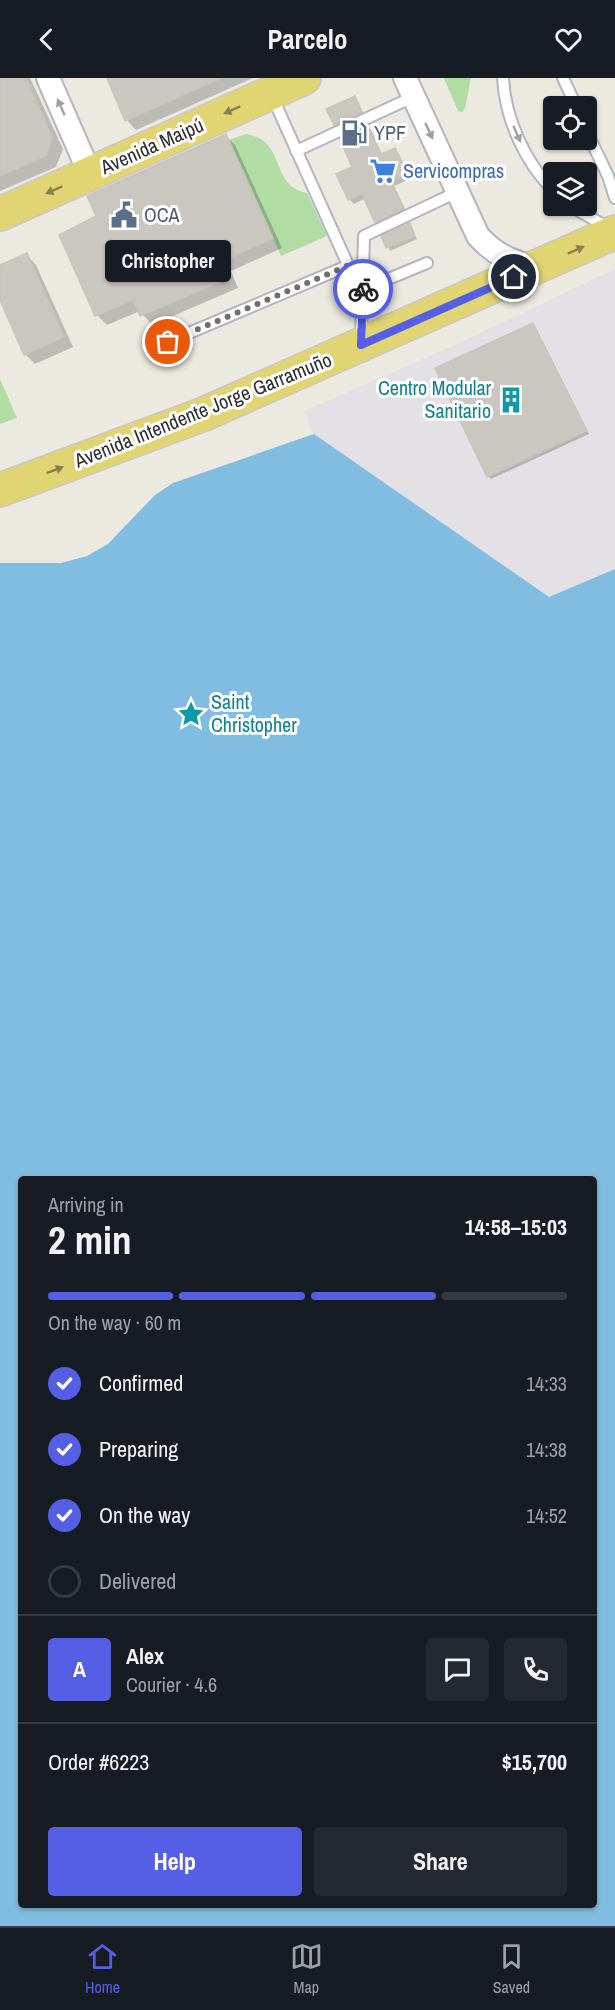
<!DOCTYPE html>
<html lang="en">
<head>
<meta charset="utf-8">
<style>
  body { margin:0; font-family:"Archivo Narrow",sans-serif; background:#242831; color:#f1f3f6; height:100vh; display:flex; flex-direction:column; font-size:22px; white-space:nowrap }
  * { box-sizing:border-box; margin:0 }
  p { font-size:20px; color:#9ea1a6 }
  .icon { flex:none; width:33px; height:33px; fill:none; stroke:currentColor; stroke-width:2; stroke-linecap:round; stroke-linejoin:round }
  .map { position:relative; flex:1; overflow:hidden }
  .sheet { position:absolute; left:18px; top:1098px; width:579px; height:732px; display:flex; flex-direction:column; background:#171b24; border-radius:6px; box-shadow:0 2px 4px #0004 }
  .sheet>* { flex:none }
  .fabs { position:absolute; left:543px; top:18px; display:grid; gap:12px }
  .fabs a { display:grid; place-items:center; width:54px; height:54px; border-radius:6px; background:#171b24; box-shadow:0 2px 4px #0004; font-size:30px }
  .pin { position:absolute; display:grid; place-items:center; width:51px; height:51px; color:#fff; margin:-26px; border:3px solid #fff; border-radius:50%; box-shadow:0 2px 6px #0007 }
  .courier { position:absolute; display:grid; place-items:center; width:60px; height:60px; margin:-30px; border:4px solid #555fe5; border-radius:50%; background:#fff; color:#222; box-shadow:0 2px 8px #0007 }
  .bubble { position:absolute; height:42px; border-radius:6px; background:#171b24; box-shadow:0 2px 4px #0004; font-size:20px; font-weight:800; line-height:42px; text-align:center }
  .overview em { font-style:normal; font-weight:800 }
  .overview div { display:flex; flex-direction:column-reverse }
  .overview { display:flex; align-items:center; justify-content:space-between; height:102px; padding:0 30px }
  h1 { font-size:39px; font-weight:800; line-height:45px }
  .bar { display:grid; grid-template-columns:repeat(4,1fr); gap:9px 6px; align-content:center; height:72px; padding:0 30px }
  .bar i { height:8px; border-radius:4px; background:#363941 }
  .bar .active { background:#555fe5 }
  .bar p { grid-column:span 4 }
  .line { display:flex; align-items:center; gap:15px; padding:0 30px; border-top:2px solid #363941 }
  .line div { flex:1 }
  .round { display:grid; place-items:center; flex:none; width:63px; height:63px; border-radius:6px; background:#242831 }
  ol { padding:0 30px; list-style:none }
  li { display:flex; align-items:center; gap:18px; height:66px }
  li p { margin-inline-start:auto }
  li .icon { padding:6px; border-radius:50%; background:#555fe5; color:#fff; stroke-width:4 }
  li:last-child { color:#9ea1a6 }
  li i { width:33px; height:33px; border:3px solid #363941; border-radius:50% }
  .action { display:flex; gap:12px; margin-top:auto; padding:12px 30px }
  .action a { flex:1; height:69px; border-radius:6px; background:#555fe5; color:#fff; font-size:24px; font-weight:800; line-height:69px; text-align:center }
  .action a+a { background:#242831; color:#f1f3f6 }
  header { display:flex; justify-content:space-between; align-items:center; height:78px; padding:0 30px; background:#171b24; font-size:27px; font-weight:800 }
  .dock { display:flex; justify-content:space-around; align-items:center; height:84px; border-top:2px solid #363941; background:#171b24; font-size:16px; color:#9ea1a6 }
  .dock a { display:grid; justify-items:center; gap:3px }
  .dock .active { color:#555fe5 }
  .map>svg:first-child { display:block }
</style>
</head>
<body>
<header><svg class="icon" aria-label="back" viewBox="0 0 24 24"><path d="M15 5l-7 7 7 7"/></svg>Parcelo<svg class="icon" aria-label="heart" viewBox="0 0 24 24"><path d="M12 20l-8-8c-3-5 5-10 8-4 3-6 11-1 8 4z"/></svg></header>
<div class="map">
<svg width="615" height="1848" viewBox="0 0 615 1848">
  <rect width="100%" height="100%" fill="#ece9e1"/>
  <path fill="#e3e0e6" d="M 615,191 L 615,491 L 549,519 L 314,356 L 304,333 L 446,271 Z"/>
  <path fill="#b1dca4" d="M 444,0 L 471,0 L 465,30 L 462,34 L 458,33 Z
    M 246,56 C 288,63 268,107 307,115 L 327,158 L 281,178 L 229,62 Z
    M 0,301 L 17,340 L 0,346 Z"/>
  <path fill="#81bce1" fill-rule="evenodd" d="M 314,356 L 549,519 L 615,491 L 615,1848 L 0,1848 L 0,485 L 61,485 L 87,478 L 108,466 L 155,417 L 173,405 ZM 21,1101 L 594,1101 L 594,1827 L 21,1827 Z"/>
  <path fill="#0003" d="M 0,0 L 30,0 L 63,71 L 56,89 L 0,113 Z
    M 108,0 L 253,0 L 136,52 L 127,42 Z
    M 355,20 L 364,37 L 338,50 L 335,47 Z
    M 368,50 L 372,54 L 382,77 L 395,72 L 399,76 L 410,101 L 394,108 L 407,135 L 380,148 L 376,144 L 366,120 L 354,126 L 349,121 L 354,89 Z
    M 225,57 L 235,67 L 282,170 L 231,193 L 238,210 L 152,247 L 140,233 L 107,247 L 97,237 L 98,139 Z
    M 409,147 L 417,161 L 390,173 L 383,159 Z
    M 27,177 L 36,187 L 73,269 L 35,286 L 25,276 L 0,219 L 0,189 Z
    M 535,250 L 589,356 L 491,401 L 488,398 Z"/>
  <path fill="#c9c7bf" stroke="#c8c5bb" stroke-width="1.5" d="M 0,0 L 26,0 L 52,59 L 46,78 L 0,98 Z
    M 107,0 L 221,0 L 125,43 Z
    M 355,18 L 362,34 L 334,47 L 326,31 Z
    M 368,48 L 381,76 L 395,70 L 407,96 L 391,103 L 403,131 L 375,145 L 362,116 L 348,122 L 336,96 L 352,89 L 340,61 Z
    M 226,56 L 273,160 L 222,183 L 229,200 L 140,238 L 133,222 L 95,238 L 59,157 L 96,138 L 87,118 Z
    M 410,145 L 415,158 L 386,170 L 381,158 Z
    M 27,175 L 64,259 L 24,277 L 0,222 L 0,187 Z
    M 533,245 L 587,353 L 487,399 L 435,290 Z"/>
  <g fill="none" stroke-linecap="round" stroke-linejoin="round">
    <g stroke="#b4b5bf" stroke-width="14">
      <path id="lane" d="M 503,0 C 505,40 525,85 554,113
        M 563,0 L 576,28
        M 272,18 L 357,207 L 365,211 L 369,209 L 427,185
        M 586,52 L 608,98 L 615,120
        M 296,73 L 413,19
        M 570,128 L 609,150
        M 361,261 L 364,158 L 457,114
        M 168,264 L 347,188"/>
    </g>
    <g stroke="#b4b5bf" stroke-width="26">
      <path id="street" d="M 48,0 L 90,96
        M 405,0 L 478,158 C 495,177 512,184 536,190"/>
    </g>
    <g stroke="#c8c8c8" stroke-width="36">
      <path id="primary" d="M 0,136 L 304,0
        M 0,412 L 204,336 L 615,154"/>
    </g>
    <use href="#lane" stroke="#fff" stroke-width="10"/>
    <use href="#street" stroke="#fff" stroke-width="22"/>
    <use href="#primary" stroke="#e1d472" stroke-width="33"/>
  </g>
  <defs><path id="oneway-solid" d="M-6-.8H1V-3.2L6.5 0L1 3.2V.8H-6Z" transform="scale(1.5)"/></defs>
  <g fill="#a0a0a0">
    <use href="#oneway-solid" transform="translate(61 29) rotate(-114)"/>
    <use href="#oneway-solid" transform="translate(429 53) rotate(65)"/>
    <use href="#oneway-solid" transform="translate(517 56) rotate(66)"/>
  </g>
  <g fill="#878050">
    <use href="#oneway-solid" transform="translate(232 32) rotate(156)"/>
    <use href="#oneway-solid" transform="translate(54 112) rotate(156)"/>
    <use href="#oneway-solid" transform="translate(576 172) rotate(-24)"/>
    <use href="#oneway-solid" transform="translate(55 392) rotate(-21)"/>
  </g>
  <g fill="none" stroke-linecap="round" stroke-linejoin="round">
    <path stroke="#706f6c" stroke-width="6" stroke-dasharray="0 10.8" d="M 168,264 L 347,188 L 357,207 L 363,211"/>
    <path stroke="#555fe5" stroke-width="8" d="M 363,211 L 361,267 L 514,199"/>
  </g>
  <defs>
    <g id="fuel-bare" transform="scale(2.07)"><path d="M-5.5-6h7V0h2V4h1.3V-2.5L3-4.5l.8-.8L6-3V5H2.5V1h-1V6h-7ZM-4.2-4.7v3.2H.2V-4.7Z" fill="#5c6f8a" stroke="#fff" stroke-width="2.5" paint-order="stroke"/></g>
    <g id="supermarket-bare" transform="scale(2.07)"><path d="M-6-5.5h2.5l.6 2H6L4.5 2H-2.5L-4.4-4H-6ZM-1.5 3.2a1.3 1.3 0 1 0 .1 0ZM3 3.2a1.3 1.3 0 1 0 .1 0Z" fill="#3f7fe0" stroke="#fff" stroke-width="2.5" paint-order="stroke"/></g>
    <g id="civic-bare" transform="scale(2.07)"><path d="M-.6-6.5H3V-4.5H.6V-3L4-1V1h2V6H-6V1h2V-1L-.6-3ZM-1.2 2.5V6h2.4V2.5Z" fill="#5c6f8a" stroke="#fff" stroke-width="2.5" paint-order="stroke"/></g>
    <g id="building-bare" transform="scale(2.07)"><path d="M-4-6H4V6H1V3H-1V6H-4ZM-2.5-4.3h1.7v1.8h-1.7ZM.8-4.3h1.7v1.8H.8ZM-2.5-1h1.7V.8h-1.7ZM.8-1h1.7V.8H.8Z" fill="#0f9aa8" stroke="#fff" stroke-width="2.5" paint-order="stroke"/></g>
    <g id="sight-bare" transform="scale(2.07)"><path d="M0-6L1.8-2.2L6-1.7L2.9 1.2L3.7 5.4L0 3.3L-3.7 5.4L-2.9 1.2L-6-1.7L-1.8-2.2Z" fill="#0f9aa8" stroke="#fff" stroke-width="2.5" paint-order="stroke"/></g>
  </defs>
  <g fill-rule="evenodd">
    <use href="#fuel-bare" x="354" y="55"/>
    <use href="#supermarket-bare" x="383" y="93"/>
    <use href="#civic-bare" x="124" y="137"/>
    <use href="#building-bare" x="511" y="322"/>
    <use href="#sight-bare" x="191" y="636"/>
  </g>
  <g text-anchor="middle" stroke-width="6" stroke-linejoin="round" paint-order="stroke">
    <g font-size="20" fill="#4e5e75" stroke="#fff" text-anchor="start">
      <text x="374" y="62">YPF</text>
      <text x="144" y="144">OCA</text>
    </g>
    <g font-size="20" fill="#2d2d2d" stroke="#fff">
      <text transform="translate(152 68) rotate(-24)" y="7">Avenida Maipú</text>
      <text transform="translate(203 332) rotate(-22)" y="7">Avenida Intendente Jorge Garramuño</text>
    </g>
    <g font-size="20" fill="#366cbe" stroke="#fff" text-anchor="start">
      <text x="403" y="100">Servicompras</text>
    </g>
    <g font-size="20" fill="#0d838f" stroke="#fff" text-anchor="end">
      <text x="491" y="317">Centro Modular<tspan x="491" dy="23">Sanitario</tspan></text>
      <text x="211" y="631" text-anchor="start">Saint<tspan x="211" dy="23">Christopher</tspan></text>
    </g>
  </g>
</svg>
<div class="fabs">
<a><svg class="icon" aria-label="locate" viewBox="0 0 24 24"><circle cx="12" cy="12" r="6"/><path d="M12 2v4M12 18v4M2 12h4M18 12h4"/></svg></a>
<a><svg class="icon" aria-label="layers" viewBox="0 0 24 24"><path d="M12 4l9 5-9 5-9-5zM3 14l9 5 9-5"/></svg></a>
</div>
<div class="pin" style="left:168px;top:264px;background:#ea580c"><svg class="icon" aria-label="bag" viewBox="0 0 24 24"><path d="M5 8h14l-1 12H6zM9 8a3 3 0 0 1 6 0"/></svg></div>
<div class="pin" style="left:514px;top:199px;background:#1f2937"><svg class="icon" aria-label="home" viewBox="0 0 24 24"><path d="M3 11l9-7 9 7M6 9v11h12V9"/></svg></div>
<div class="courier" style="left:363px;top:211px"><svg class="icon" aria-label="bike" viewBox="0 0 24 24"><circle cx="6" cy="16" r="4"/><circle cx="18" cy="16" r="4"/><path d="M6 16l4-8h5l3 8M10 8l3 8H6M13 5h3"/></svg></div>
<div class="bubble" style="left:105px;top:162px;width:126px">Christopher</div>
<section class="sheet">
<div class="overview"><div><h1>2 min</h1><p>Arriving in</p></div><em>14:58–15:03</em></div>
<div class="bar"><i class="active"></i><i class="active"></i><i class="active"></i><i></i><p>On the way · 60 m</p></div>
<ol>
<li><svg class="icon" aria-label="check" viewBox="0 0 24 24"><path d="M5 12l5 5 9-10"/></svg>Confirmed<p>14:33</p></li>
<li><svg class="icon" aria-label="check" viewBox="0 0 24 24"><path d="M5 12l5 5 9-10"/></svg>Preparing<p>14:38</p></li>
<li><svg class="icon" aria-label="check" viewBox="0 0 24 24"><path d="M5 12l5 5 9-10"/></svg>On the way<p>14:52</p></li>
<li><i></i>Delivered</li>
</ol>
<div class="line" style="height:108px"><b class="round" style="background:#555fe5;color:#fff">A</b><div><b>Alex</b><p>Courier · 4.6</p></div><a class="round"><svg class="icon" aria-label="chat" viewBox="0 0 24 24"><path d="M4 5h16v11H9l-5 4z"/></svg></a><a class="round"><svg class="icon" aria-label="phone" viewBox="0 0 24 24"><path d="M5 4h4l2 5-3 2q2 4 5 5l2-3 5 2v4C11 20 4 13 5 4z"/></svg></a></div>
<div class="line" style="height:78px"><div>Order #6223</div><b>$15,700</b></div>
<div class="action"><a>Help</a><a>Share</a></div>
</section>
</div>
<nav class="dock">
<a class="active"><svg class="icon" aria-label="home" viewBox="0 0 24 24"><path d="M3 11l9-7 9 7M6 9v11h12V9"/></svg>Home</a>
<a><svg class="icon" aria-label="map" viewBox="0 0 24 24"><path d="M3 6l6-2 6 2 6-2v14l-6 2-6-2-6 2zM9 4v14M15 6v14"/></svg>Map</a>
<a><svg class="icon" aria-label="saved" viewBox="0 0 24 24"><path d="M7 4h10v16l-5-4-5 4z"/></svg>Saved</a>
</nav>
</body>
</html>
